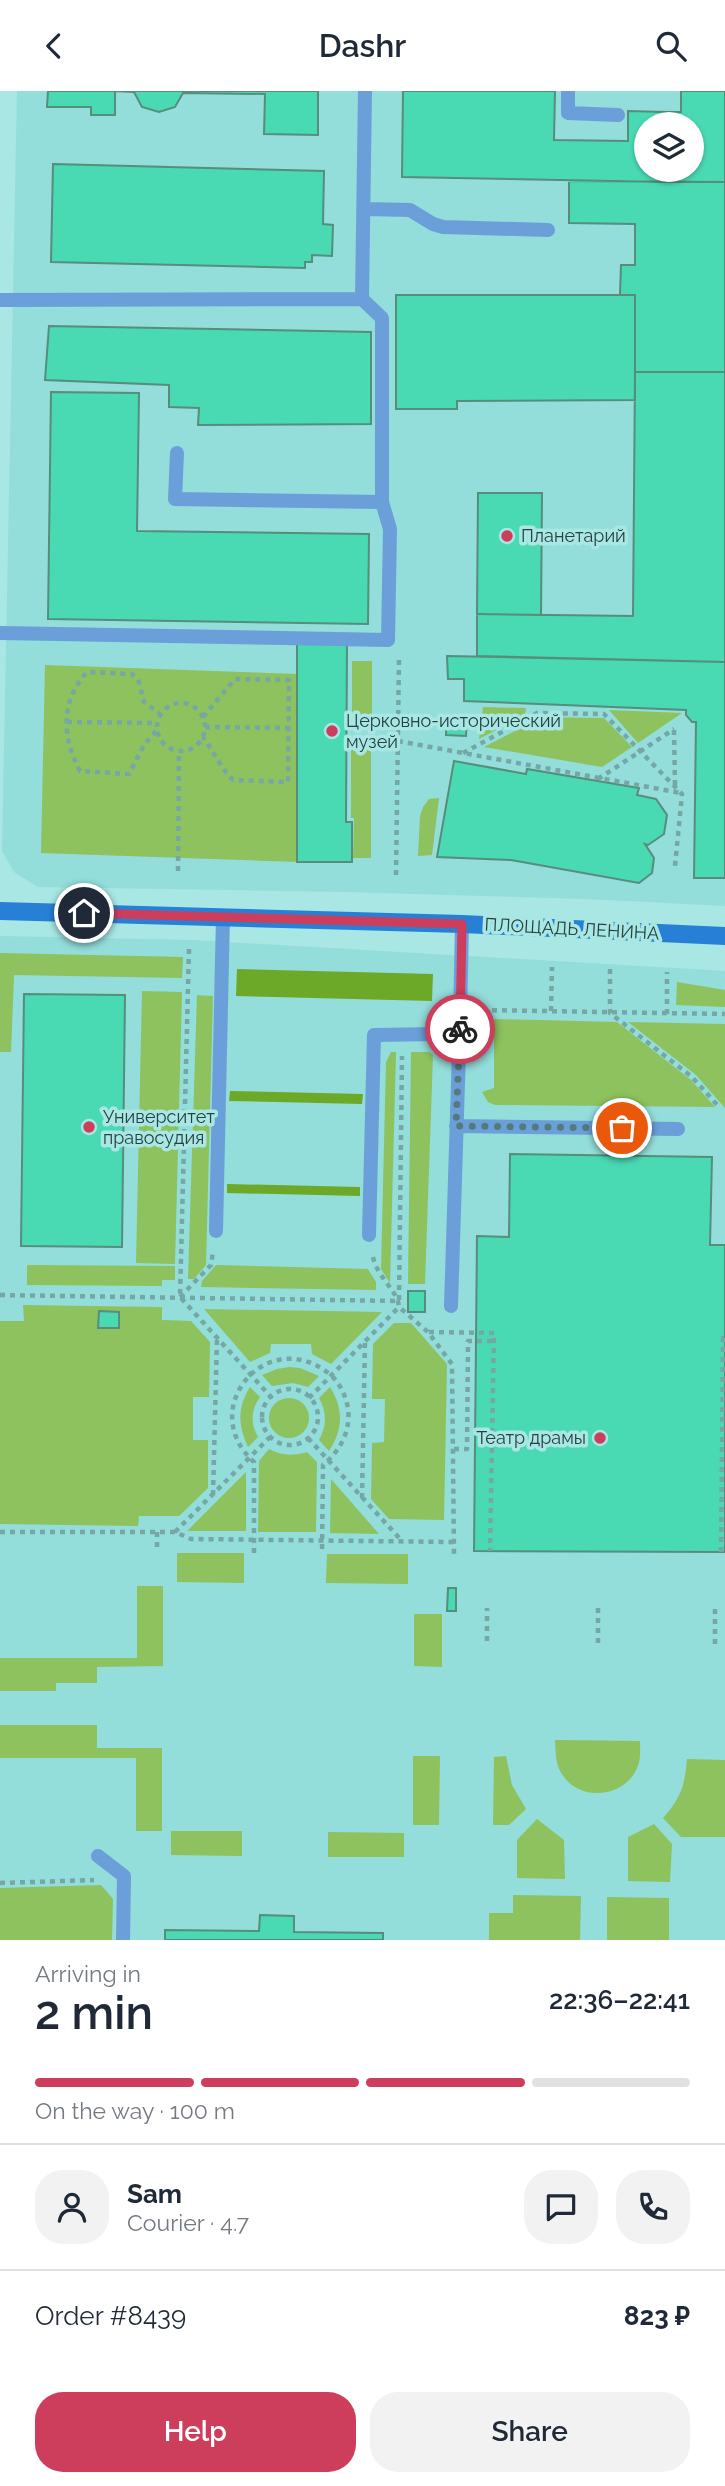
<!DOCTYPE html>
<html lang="en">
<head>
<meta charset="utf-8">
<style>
  body { margin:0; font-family:Raleway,sans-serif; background:#f2f2f3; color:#1f2937; height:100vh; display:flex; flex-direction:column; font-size:26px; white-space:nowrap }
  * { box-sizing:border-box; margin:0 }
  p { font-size:23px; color:#747a83 }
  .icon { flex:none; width:38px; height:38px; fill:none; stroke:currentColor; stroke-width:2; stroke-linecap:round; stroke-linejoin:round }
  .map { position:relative; height:1849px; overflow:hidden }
  .panel { display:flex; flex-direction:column; background:#fff; flex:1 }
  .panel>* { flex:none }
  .controls { position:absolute; left:634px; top:21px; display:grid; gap:14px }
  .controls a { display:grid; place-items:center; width:70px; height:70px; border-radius:50%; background:#fff; box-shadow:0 2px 5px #0004; font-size:35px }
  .pin { position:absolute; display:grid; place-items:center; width:60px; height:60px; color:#fff; margin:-30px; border:4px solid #fff; border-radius:50%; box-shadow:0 2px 7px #0007 }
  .courier { position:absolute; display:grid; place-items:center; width:70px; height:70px; margin:-35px; border:5px solid #cd3d5c; border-radius:50%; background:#fff; color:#222; box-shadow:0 2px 9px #0007 }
  .head em { font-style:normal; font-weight:600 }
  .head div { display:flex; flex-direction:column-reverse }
  .head { display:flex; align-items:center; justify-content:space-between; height:119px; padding:0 35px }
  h1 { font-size:46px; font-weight:600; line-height:52px }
  .bar { display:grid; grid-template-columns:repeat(4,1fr); gap:10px 7px; align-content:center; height:84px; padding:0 35px }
  .bar i { height:9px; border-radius:5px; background:#e0e1e3 }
  .bar .active { background:#cd3d5c }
  .bar p { grid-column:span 4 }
  .line { display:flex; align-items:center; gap:18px; padding:0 35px; border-top:2px solid #e0e1e3 }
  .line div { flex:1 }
  .round { display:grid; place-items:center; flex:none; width:74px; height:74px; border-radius:28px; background:#f2f2f3 }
  .action { display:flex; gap:14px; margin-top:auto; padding:14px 35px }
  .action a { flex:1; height:80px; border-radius:28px; background:#cd3d5c; color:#fff; font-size:28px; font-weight:600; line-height:80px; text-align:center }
  .action a+a { background:#f2f2f3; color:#1f2937 }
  header { display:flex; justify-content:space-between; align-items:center; height:91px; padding:0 35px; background:#fff; font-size:32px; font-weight:600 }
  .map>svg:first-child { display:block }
</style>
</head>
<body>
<header><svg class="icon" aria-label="back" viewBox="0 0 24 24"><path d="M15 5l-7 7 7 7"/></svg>Dashr<svg class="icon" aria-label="search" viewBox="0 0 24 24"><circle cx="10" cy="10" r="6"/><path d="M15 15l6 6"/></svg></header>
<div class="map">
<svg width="725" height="1849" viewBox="0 0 725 1849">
  <rect width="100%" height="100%" fill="#a8e7e4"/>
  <path fill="#93ddda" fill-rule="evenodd" d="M 17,0 L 725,0 L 725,815 L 587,808 L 348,801 L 38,796 L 14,781 L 2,760 ZM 646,33 L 691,33 L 691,79 L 646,79 Z
    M 0,845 L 193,849 L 725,880 L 725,1849 L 0,1849 Z"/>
  <path fill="#8dc25e" d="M 352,570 L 372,570 L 372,632 L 352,632 Z
    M 45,574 L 297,583 L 297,771 L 41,762 Z
    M 483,616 L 526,617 L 525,624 L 479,648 Z
    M 609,619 L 682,622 L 638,652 Z
    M 542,626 L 604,627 L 632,656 L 602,676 L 484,656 Z
    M 351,650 L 371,650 L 371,767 L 353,767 L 354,727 L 351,727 Z
    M 439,707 L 432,764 L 418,765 L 420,725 L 423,716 L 429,708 Z
    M 0,862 L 183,866 L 182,887 L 14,884 L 11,961 L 0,961 Z
    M 677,891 L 725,899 L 725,916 L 676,914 Z
    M 142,900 L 182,901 L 175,1173 L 136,1172 Z
    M 197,904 L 213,905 L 206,1174 L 194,1188 L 188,1188 Z
    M 494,928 L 617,931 L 691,989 L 715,1016 L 495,1014 L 488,1011 L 482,1001 L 494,997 Z
    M 628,931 L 725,933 L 725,1017 L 696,984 Z
    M 391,961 L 396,961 L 390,1192 L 381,1178 L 386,971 Z
    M 411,961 L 429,961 L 433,964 L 425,1193 L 408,1193 Z
    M 27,1174 L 175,1175 L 175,1189 L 162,1189 L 162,1195 L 27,1194 Z
    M 216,1174 L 368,1178 L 376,1191 L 376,1199 L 201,1196 L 202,1190 Z
    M 23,1214 L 162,1216 L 162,1229 L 191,1230 L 210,1251 L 209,1306 L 193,1306 L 193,1349 L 208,1349 L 208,1397 L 179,1425 L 139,1425 L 138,1435 L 0,1433 L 0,1230 L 24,1230 Z
    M 204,1218 L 382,1221 L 331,1273 L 312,1263 L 311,1253 L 271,1253 L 270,1262 L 250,1271 Z
    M 394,1232 L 411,1232 L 447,1273 L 444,1429 L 389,1428 L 371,1408 L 372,1352 L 384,1351 L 385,1308 L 372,1308 L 373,1253 Z
    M 289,1276 L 300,1277 L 319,1285 L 308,1296 L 293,1292 L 272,1295 L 262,1284 L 277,1278 Z
    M 250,1296 L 260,1306 C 251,1319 250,1332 258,1346 L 248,1356 C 238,1334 237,1317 250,1296 Z
    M 330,1296 C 344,1318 343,1339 329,1360 L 319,1349 C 327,1334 327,1322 319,1307 Z
    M269 1327a20 20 0 1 1 40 0a20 20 0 1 1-40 0Z
    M 269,1358 C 282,1365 293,1365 307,1361 L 317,1371 L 316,1441 L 258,1441 L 259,1370 Z
    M 246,1381 L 246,1440 L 187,1440 Z
    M 331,1388 L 379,1443 L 330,1442 Z
    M 177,1462 L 244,1462 L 244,1492 L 177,1491 Z
    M 327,1463 L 408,1463 L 408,1493 L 326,1492 Z
    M 137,1495 L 163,1495 L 163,1575 L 97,1576 L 97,1592 L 56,1592 L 56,1600 L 0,1600 L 0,1567 L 137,1567 Z
    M 414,1523 L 442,1523 L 442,1576 L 414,1575 Z
    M 0,1634 L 97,1634 L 97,1657 L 162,1657 L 162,1740 L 136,1740 L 136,1667 L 0,1667 Z
    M 555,1649 L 640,1650 C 640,1659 641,1669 637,1677 C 625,1706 582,1711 564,1686 C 555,1675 556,1663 555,1649 Z
    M 413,1665 L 440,1665 L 439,1734 L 413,1734 Z
    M 506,1665 L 512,1694 L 526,1718 L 509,1734 L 493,1734 L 494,1666 Z
    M 687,1668 L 725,1669 L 725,1746 L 681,1746 L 663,1727 C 681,1707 685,1694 687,1668 Z
    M 537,1728 L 564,1749 L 565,1788 L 517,1787 L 517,1749 Z
    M 654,1733 L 672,1753 L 670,1791 L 628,1790 L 628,1746 Z
    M 171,1740 L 242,1740 L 242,1765 L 171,1764 Z
    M 328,1741 L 404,1742 L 404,1766 L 328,1766 Z
    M 101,1794 L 113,1808 L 112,1849 L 0,1849 L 0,1797 Z
    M 513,1804 L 581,1805 L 580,1849 L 489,1849 L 489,1822 L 513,1822 Z
    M 607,1806 L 669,1807 L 669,1849 L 607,1849 Z"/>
  <path fill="#6ca929" d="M 237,878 L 433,883 L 432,910 L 236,905 Z
    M 230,1000 L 363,1003 L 362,1013 L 229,1010 Z
    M 227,1093 L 360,1096 L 360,1105 L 227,1102 Z"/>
  <path fill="#49dab4" stroke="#568d7b" stroke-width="2" d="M 48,0 L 115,0 L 115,24 L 91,24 L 91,16 L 47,16 Z
    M 115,0 L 318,0 L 318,44 L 264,43 L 265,3 L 183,2 L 175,16 L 159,21 L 142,16 L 134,1 Z
    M 403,0 L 555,0 L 554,49 L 628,50 L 628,20 L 665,21 L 665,33 L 646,33 L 646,79 L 664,79 L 664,91 L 402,86 Z
    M 681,0 L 725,0 L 725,91 L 664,91 L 664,79 L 691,79 L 691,33 L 665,33 L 665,21 L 681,21 Z
    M 53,73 L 324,80 L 323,133 L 333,134 L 332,165 L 312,164 L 312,171 L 305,171 L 305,177 L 51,171 Z
    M 569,90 L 725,91 L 725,281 L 635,281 L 635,204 L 620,204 L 621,174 L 635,174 L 635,133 L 569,132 Z
    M 396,204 L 635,204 L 635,309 L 457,310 L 457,318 L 396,318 Z
    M 49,235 L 371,241 L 371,333 L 198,334 L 199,317 L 169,316 L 169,294 L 45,289 Z
    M 635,281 L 725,281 L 725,571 L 477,565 L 477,523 L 633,525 Z
    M 51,301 L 139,302 L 137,440 L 369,443 L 368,533 L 48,528 Z
    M 478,402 L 542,402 L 541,524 L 477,523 Z
    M 297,553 L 347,553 L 346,731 L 352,731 L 352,771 L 297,771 Z
    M 447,565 L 725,571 L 725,787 L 694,787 L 696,631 L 692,631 L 686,624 L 686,619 L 464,610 L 464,588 L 448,588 Z
    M 447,624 L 467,625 L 466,645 L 446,644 Z
    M 454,670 L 526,683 L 527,678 L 639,697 L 637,704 L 656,708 L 667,724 L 664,743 L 648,754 L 645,753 L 654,767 L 652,782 L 639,792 L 511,769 L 437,766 Z
    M 24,903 L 125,904 L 122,1156 L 21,1155 Z
    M 510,1063 L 712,1066 L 710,1154 L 725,1154 L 725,1461 L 474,1460 L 477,1145 L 509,1146 Z
    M 408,1200 L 425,1200 L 425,1221 L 408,1221 Z
    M 99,1220 L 119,1221 L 119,1237 L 98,1237 Z
    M 448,1497 L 456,1497 L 456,1520 L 447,1520 Z
    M 260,1824 L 294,1825 L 294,1841 L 383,1842 L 383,1849 L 165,1849 L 165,1839 L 259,1840 Z"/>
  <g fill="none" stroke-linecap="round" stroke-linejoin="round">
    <path stroke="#76a7a4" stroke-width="4.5" stroke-dasharray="5 5" stroke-linecap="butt" d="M157 636a24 24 0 1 1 48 0a24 24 0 1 1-48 0Z
      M 203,626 L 235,588 L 289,589 L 288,691 L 233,689 C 220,676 214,661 203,646
      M 67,631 L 156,632
      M 205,636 L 289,637
      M 674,639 L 675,695
      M 156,640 L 144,654 L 129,683 L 80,680 C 62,646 60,611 87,581 L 132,583 L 139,591 L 144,611 L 160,623
      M 398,650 L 681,702
      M 463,662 L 537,622 L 604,623 L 682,703 L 675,775
      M 598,688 L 674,638
      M 178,780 L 179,661
      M 396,784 L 399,568
      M 189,858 L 180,1206 L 271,1306
      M 610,878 L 610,922 L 692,986 L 720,1017
      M 482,919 L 725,923
      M 551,920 L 552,876
      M 667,923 L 667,881
      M 373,1166 C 377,1186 398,1200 399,1216 L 428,1241 L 452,1273 L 454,1464
      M 0,1204 L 399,1210
      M 180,1206 L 211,1174 L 213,1161
      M 399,1209 L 402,965
      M 429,1241 L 494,1242 L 490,1460
      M262 1326a28 28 0 1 1 56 0a28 28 0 1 1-56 0Z
      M 309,1307 L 399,1216
      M 308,1347 L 402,1450
      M 454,1358 L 467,1358 L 468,1250 L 494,1250
      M 213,1404 L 217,1247
      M 362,1407 L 365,1250
      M 0,1441 L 175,1441 L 191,1448 L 454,1451
      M 157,1441 L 157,1461
      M 175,1441 L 270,1346
      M 721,1461 L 723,1247 L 725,1247
      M 254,1462 L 254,1371 C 196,1319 265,1235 327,1281 C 339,1290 346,1304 348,1318 C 351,1340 340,1360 323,1374 L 322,1463
      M 598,1517 L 598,1552
      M 715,1518 L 715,1553
      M 487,1550 L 487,1517
      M 0,1792 L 94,1789"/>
    <path stroke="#6b9fd9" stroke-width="14" d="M 568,0 L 568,22 L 618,24
      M 364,118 L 410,119 L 433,133 L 443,136 L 548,139
      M 0,209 L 362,208
      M 177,362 L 175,408 L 382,411
      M 0,542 L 388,549 L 390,438 L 382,411 L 382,227 L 362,208 L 365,0
      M 456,1035 L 678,1038
      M 216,1140 L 223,825
      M 369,1144 L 374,944 L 438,943 L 460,928 L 462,833
      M 451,1215 L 460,928
      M 98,1765 L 124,1785 L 123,1849"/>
    <path stroke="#2880d6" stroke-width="18" d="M 0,820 L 462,833 L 725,845"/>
  </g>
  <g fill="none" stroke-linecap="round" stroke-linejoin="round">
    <path stroke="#547a79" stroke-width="7" stroke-dasharray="0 12.6" d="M 460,938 L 456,1035 L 622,1037"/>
    <path stroke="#cd3d5c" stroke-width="9" d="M 84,822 L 462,833 L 460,938"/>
  </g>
  <g fill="#cd3d5c" stroke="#a8e7e4" stroke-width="2.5">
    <circle cx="507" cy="445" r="7"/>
    <circle cx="332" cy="640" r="7"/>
    <circle cx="89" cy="1036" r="7"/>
    <circle cx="600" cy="1347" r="7"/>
  </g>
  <g text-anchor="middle" stroke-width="7" stroke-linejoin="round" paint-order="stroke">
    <g font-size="18" fill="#26403f" stroke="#a8e7e4" text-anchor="start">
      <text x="521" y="451">Планетарий</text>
      <text x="346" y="636">Церковно-исторический<tspan x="346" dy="21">музей</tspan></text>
      <text x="103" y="1032">Университет<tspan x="103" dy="21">правосудия</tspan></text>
      <text x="586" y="1353" text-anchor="end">Театр драмы</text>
    </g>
    <g font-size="18" fill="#26403f" stroke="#a8e7e4">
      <text transform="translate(572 838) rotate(3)" y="6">ПЛОЩАДЬ ЛЕНИНА</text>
    </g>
  </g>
</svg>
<div class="controls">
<a><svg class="icon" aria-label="layers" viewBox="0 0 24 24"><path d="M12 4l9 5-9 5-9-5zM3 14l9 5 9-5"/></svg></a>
</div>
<div class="pin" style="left:622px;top:1037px;background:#ea580c"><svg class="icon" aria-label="bag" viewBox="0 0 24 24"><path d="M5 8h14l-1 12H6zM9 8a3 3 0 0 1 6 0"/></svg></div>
<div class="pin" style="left:84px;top:822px;background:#1f2937"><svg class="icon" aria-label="home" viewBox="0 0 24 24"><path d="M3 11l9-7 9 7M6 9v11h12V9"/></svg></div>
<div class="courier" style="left:460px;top:938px"><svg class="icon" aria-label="bike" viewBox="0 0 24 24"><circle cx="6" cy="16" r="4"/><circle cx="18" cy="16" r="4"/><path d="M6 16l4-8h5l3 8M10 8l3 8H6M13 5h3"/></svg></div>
</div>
<section class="panel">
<div class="head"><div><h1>2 min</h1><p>Arriving in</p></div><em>22:36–22:41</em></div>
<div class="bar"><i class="active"></i><i class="active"></i><i class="active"></i><i></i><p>On the way · 100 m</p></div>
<div class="line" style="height:126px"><a class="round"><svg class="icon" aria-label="person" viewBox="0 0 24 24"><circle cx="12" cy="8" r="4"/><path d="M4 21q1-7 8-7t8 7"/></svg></a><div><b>Sam</b><p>Courier · 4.7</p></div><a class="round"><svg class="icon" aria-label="chat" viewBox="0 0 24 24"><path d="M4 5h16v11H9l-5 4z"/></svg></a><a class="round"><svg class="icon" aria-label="phone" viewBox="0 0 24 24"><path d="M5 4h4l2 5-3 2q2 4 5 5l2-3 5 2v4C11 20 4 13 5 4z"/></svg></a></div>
<div class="line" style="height:91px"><div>Order #8439</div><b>823 ₽</b></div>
<div class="action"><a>Help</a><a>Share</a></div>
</section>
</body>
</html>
